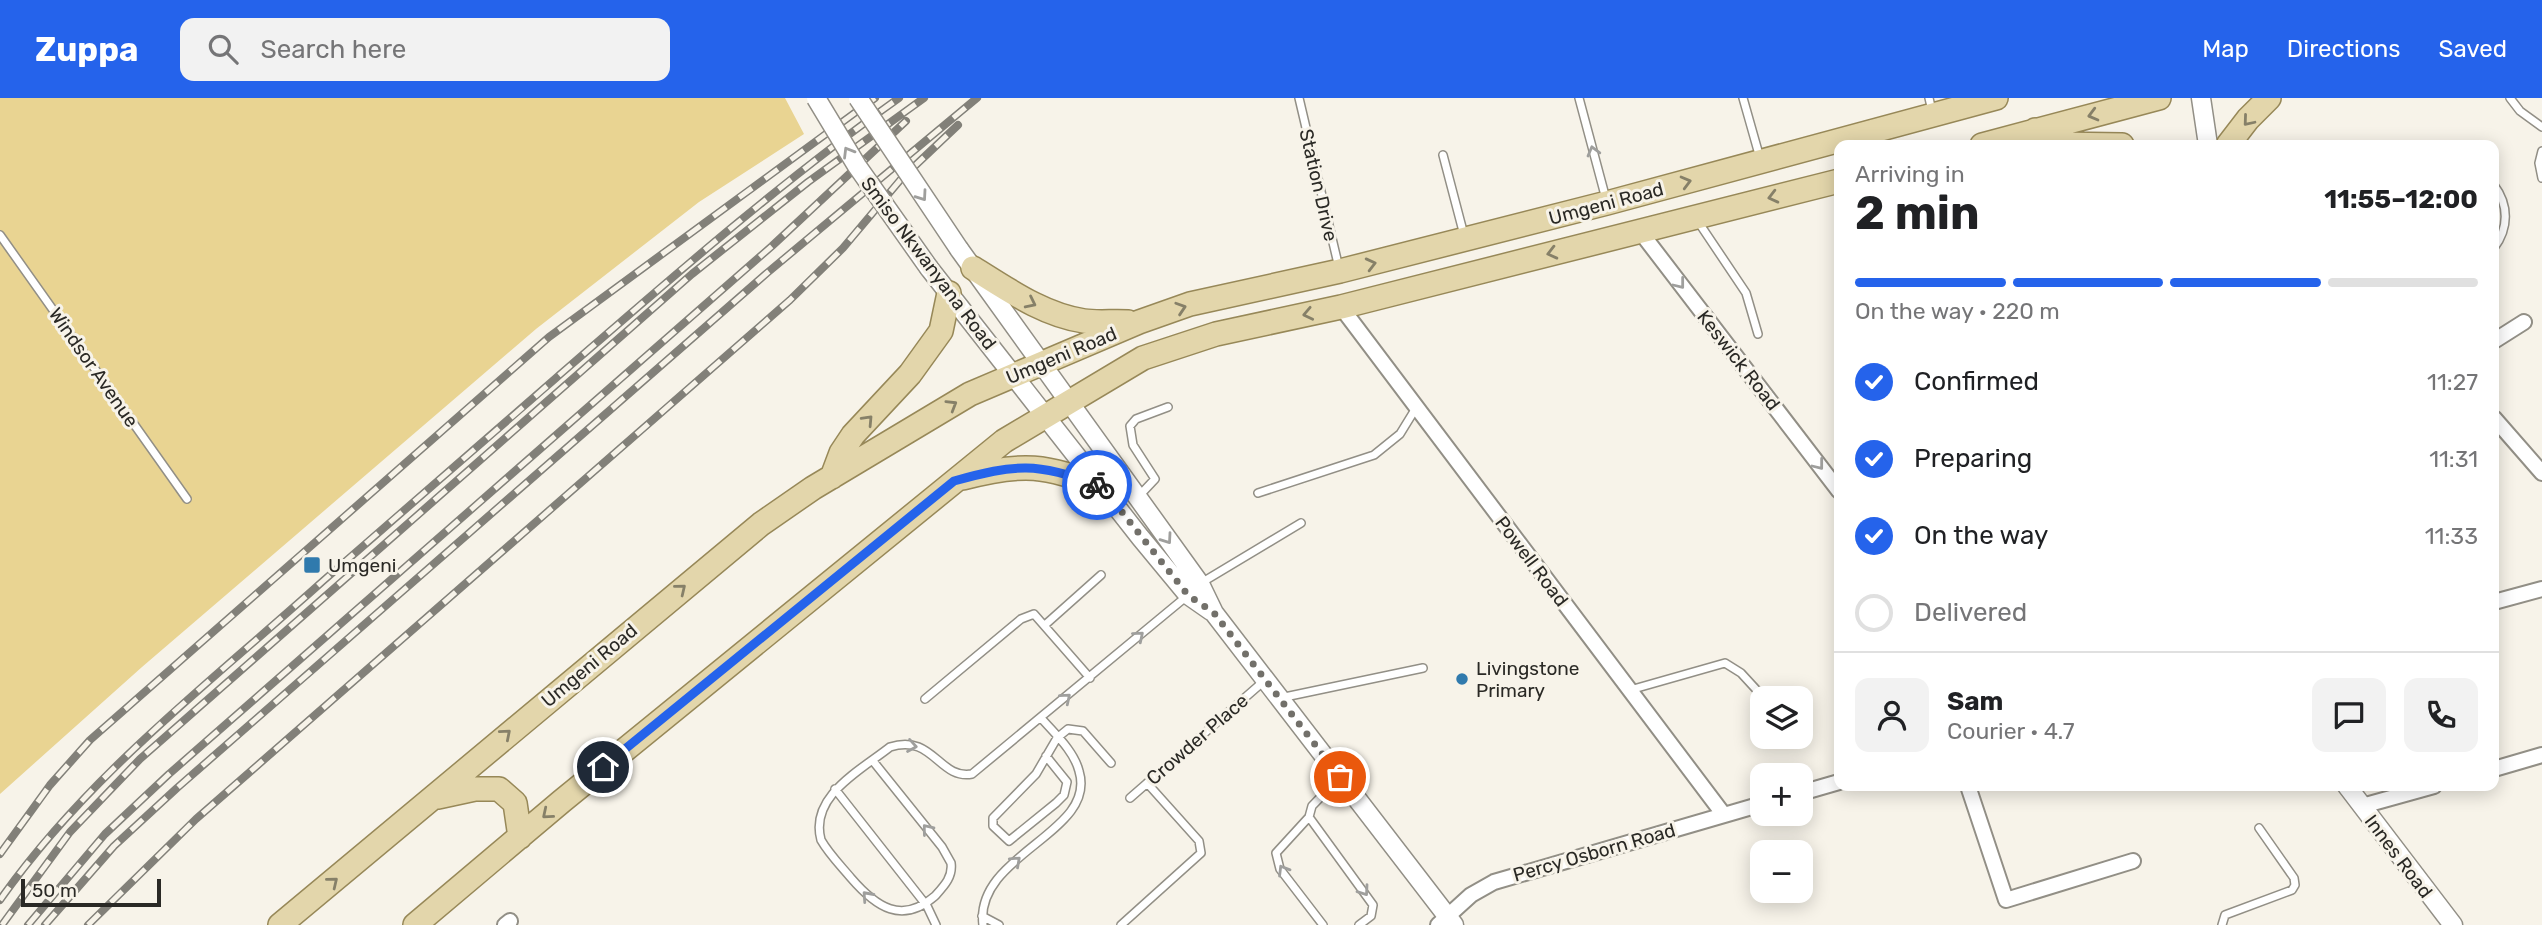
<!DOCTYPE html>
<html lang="en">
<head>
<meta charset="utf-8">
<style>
  body { margin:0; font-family:Rubik,sans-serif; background:#f2f2f2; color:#202124; height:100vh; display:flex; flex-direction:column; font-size:26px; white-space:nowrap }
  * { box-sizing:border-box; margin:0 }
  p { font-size:23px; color:#757577 }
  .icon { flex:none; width:38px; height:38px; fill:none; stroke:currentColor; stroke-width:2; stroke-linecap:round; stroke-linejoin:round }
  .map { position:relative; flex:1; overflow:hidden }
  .side { position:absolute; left:1834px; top:42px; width:665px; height:651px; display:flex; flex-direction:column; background:#fff; border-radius:14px; box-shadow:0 4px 18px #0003 }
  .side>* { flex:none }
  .buttons { position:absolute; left:1750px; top:588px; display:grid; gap:14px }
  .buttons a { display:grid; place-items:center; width:63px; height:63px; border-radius:14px; background:#fff; box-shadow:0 4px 18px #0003; font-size:35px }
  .scale { position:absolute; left:21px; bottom:18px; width:140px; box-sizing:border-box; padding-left:7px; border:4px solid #2a2925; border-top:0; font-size:19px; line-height:24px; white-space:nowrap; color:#2a2925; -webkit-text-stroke:5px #f7f3e9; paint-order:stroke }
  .pin { position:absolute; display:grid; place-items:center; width:60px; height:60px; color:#fff; margin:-30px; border:4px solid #fff; border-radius:50%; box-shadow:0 2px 7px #0007 }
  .courier { position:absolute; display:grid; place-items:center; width:70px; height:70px; margin:-35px; border:5px solid #2563eb; border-radius:50%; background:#fff; color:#222; box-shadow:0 2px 9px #0007 }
  .overview em { font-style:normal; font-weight:700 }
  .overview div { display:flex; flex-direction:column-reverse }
  .overview { display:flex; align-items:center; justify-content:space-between; height:119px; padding:0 21px }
  h1 { font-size:46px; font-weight:700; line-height:52px }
  .bar { display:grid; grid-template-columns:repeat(4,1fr); gap:10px 7px; align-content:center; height:84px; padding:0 21px }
  .bar i { height:9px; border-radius:5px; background:#e0e0e0 }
  .bar .active { background:#2563eb }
  .bar p { grid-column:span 4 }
  .line { display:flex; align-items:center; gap:18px; padding:0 21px; border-top:2px solid #e0e0e0 }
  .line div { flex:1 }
  .round { display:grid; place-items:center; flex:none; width:74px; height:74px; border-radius:14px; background:#f2f2f2 }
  ol { padding:0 21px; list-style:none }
  li { display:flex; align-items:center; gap:21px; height:77px }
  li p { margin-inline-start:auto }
  li .icon { padding:7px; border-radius:50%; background:#2563eb; color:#fff; stroke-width:4 }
  li:last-child { color:#757577 }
  li i { width:38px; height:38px; border:4px solid #e0e0e0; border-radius:50% }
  header { display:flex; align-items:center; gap:42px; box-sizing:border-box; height:98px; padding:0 35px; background:#2563eb; color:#fff }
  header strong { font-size:33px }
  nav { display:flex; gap:38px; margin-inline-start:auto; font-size:24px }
  .search { width:490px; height:63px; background:#f2f2f2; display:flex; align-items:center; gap:18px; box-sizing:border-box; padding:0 24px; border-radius:14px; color:#757577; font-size:26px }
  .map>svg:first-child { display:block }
</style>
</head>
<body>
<header>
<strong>Zuppa</strong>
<div class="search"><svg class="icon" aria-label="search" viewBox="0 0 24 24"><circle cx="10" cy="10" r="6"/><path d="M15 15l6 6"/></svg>Search here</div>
<nav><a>Map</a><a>Directions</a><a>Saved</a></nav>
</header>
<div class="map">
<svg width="2542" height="827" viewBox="0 0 2542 827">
  <rect width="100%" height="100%" fill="#f7f3e9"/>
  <path fill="#e9d492" d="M 0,0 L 785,0 L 804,36 L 699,104 L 536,231 L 142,569 L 0,696 Z"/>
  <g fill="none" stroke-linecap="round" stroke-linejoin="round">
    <g stroke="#928f86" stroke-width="10">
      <path id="service" d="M 1299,0 L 1339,170
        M 1579,0 L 1606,101
        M 1743,0 L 1760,60
        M 1929,0 L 1932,13
        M 2510,0 L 2520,13 L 2542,29
        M 2542,53 L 2539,65 L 2542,80
        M 1443,57 L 1464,137
        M 2494,87 C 2509,107 2509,130 2494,150
        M 1697,122 L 1746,195 L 1758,236
        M 0,137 L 187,401
        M 1258,395 L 1374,357 L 1400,336 L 1416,310
        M 1138,399 L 1155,381 L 1133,347 L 1130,328 L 1136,321 L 1168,309
        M 1201,485 L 1301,425
        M 1046,526 L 1101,477
        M 1630,592 L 1725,565 L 1741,575 L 1764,600
        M 1280,600 L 1423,570
        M 925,601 L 1021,521 L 1034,516 L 1090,580
        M 1046,658 L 1067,684 L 1064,697 L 1056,705 L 1009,743 L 993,728 L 993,720 L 1036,676 L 1057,640 L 1068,631 L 1083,633 L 1111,665
        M 873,663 L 942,749 L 951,765 C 953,779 944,788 935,798 C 902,827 876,809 851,780 C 841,768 829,756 821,742 C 809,698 861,672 890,649 C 933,635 939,682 972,676 L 1187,498
        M 835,691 L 927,808 L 936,827
        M 1130,700 L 1264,583
        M 1309,719 L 1373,807 L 1371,818 L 1359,827
        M 982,818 L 999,827
        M 983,827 C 974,756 1098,735 1079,673 C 1074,653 1055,636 1042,621
        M 1121,827 L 1201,755 L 1199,743 L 1147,685
        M 1323,827 L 1280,771 L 1276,755 L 1309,719 L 1312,708 L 1340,679
        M 2222,827 L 2225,817 L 2292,792 L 2295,787 L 2294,780 L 2259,730"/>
    </g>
    <g stroke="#928f86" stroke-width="18">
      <path id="minor" d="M 1639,132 L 1839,393
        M 1341,209 L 1724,717
        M 2494,243 L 2524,224
        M 2494,320 L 2542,375
        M 2494,504 L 2542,491
        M 2494,671 L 2542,657
        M 1968,688 L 2006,802 L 2133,763
        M 1801,695 L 1839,684
        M 2362,708 L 2434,688
        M 505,827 L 510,823
        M 1438,827 L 1471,797 L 1494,784 L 1762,706"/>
    </g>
    <g stroke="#928f86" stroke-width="21">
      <path id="tertiary" d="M 2201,0 L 2208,47
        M 959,151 L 1200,486 L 1214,515 L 1454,827
        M 929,170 L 1140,439 L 1188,497 L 1211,513
        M 2347,688 L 2453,827"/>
    </g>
    <g stroke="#978858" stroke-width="26">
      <path id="primary" d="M 2035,32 L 2056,46 L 2122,47
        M 1982,47 L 2159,0
        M 2228,47 L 2248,21 L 2269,0
        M 973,170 C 1007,191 1043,217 1084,223 C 1098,225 1114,223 1128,224
        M 832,379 L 841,355 L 853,337 L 910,276 L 941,233 L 949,195
        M 963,380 C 1023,364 1046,367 1102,389
        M 438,699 L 475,691 L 499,691 L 515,705 L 520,739
        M 280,827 L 761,426 L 813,390 L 970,296 L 1139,224 L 1190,206 L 1340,173 L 1607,105 L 1996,0
        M 415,827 L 562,703 L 1004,343 L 1143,260 L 1216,236 L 1341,209 L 1839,83"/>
    </g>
    <use href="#service" stroke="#fff" stroke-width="7"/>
    <use href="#minor" stroke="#fff" stroke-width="14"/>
    <use href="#tertiary" stroke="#fff" stroke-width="18"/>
    <use href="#primary" stroke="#e3d6ab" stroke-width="23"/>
    <g stroke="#828079" stroke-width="8">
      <path id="rail" d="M 0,756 L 50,687 L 90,642 L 549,239 L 875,0
        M 0,802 C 88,677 211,584 323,483 C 400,415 479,348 556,280 C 668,183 778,86 899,0
        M 2,827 L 70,734 L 140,661 L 692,176 L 808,84 L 924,0
        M 28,827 L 105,736 L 169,676 L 772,148 L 906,23
        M 45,827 L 114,748 L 177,690 L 767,175 L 977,0
        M 88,827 L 196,721 L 790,202 L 843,150 L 902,80 L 958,27"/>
    </g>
    <use href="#rail" stroke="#f7f3e9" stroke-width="5" stroke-dasharray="16" stroke-linecap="butt"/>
    <g stroke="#928f86" stroke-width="21" stroke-linecap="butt">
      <path id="tertiary-bridge" d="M 816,0 L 857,68 L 929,170
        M 858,0 L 959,151"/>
    </g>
    <use href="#tertiary-bridge" stroke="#fff" stroke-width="18"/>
  </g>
  <defs><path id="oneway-chevron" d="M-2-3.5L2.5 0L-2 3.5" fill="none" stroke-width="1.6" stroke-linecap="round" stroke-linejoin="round" transform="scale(1.75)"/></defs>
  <g stroke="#868068">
    <use href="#oneway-chevron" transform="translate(2093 17) rotate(165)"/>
    <use href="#oneway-chevron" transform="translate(2248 23) rotate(130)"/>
    <use href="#oneway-chevron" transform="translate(1686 84) rotate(-15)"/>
    <use href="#oneway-chevron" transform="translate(1773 99) rotate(166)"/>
    <use href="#oneway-chevron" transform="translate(1552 155) rotate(166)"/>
    <use href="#oneway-chevron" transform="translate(1371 166) rotate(-14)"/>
    <use href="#oneway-chevron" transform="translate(1031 205) rotate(26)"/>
    <use href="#oneway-chevron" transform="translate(1181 210) rotate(-18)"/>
    <use href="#oneway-chevron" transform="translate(1308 216) rotate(168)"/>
    <use href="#oneway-chevron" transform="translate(952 307) rotate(-31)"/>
    <use href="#oneway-chevron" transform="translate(868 322) rotate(-47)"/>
    <use href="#oneway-chevron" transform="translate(681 491) rotate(-39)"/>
    <use href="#oneway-chevron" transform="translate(506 636) rotate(-41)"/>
    <use href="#oneway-chevron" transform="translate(547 716) rotate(140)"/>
    <use href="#oneway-chevron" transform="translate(333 784) rotate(-39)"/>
  </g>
  <g stroke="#9f9f9d">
    <use href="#oneway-chevron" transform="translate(1593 53) rotate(-105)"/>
    <use href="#oneway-chevron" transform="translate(848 54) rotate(-121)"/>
    <use href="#oneway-chevron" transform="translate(922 98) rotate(55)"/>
    <use href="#oneway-chevron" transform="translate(1680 186) rotate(52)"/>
    <use href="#oneway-chevron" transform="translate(1819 367) rotate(52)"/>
    <use href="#oneway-chevron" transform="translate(1167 441) rotate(55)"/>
    <use href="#oneway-chevron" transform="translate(1139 538) rotate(-40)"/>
    <use href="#oneway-chevron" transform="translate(1066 600) rotate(-40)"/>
    <use href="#oneway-chevron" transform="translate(912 648) rotate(10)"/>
    <use href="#oneway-chevron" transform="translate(927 731) rotate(-129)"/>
    <use href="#oneway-chevron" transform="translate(1016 763) rotate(-42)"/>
    <use href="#oneway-chevron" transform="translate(1283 772) rotate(-121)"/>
    <use href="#oneway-chevron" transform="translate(1364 793) rotate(55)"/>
    <use href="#oneway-chevron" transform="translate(867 798) rotate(-132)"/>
  </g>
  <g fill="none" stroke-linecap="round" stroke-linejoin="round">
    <path stroke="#72706a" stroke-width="7" stroke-dasharray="0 12.6" d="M 1097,387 L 1102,389 L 1188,497 L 1214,515 L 1340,679"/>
    <path stroke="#2563eb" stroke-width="9" d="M 603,669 L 954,383 C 1015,366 1038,364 1097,387"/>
  </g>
  <g fill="#307aad" stroke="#f7f3e9" stroke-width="2.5">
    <rect x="303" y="458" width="18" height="18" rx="3.5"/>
    <circle cx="1462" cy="581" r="7"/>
  </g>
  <g text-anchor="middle" stroke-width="6" stroke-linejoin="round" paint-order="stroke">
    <g font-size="19" fill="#2a2925" stroke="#f7f3e9">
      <text transform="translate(1319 87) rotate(77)" y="7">Station Drive</text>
      <text transform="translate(1606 105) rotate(-15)" y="7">Umgeni Road</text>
      <text transform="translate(929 165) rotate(53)" y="7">Smiso Nkwanyana Road</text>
      <text transform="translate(1061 257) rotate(-23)" y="7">Umgeni Road</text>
      <text transform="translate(1739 262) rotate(52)" y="7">Keswick Road</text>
      <text transform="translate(94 269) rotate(55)" y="7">Windsor Avenue</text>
      <text transform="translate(1532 463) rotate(53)" y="7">Powell Road</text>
      <text transform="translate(589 567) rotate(-40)" y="7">Umgeni Road</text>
      <text transform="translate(1197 641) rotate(-41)" y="7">Crowder Place</text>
      <text transform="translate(1594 754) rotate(-16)" y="7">Percy Osborn Road</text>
      <text transform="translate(2399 758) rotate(53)" y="7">Innes Road</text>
    </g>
    <g font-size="19" fill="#2a2925" stroke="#f7f3e9" text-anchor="start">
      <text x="328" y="474">Umgeni</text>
      <text x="1476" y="577">Livingstone<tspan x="1476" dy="22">Primary</tspan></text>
    </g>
  </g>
</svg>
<div class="buttons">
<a><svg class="icon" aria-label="layers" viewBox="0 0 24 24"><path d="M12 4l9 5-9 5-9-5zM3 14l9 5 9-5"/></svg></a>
<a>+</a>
<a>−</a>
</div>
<div class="scale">50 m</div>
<div class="pin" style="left:1340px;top:679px;background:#ea580c"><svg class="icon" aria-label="bag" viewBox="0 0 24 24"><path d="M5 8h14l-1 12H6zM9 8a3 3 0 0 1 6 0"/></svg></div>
<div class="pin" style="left:603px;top:669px;background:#1f2937"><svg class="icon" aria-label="home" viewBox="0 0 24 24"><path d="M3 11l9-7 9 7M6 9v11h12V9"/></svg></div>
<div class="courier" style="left:1097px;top:387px"><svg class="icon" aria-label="bike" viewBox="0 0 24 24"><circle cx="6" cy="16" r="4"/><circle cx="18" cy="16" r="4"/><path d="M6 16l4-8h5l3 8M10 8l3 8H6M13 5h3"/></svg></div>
<section class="side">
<div class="overview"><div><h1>2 min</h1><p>Arriving in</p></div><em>11:55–12:00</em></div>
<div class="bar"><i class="active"></i><i class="active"></i><i class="active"></i><i></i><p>On the way · 220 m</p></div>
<ol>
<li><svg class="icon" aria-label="check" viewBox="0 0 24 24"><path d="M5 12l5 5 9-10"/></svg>Confirmed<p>11:27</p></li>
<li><svg class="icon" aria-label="check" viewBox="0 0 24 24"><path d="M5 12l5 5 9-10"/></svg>Preparing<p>11:31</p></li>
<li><svg class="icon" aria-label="check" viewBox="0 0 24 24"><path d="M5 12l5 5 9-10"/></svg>On the way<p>11:33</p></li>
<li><i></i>Delivered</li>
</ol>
<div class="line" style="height:126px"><a class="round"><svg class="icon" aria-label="person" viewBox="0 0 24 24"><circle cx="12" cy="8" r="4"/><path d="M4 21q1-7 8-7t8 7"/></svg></a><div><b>Sam</b><p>Courier · 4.7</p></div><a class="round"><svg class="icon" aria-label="chat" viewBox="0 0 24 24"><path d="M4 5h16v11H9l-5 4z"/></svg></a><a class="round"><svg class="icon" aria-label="phone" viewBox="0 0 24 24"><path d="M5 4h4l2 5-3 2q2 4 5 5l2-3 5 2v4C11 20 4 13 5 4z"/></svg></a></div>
</section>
</div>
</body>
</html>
